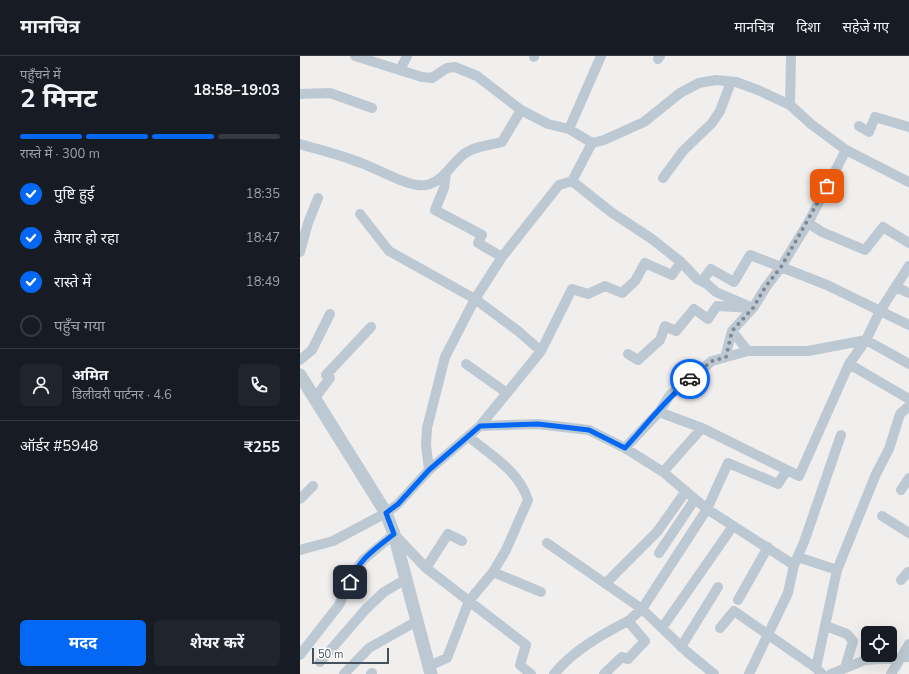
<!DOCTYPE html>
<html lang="hi">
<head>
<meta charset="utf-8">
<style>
  body { margin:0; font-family:"Nunito Sans","Noto Sans Devanagari",sans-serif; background:#20242c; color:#f1f3f6; height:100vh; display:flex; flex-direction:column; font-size:15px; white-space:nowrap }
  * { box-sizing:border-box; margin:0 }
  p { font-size:13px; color:#9ea1a6 }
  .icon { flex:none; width:22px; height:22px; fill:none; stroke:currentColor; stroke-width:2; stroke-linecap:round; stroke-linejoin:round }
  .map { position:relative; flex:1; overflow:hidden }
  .drawer { display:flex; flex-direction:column; background:#171b24; width:300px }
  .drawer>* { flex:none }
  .fabs { position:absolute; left:561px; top:570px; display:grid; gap:8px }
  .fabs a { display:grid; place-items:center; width:36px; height:36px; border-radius:6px; background:#171b24; box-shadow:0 4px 16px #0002; font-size:20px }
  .scale { position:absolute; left:12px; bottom:10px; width:77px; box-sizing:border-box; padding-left:4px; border:2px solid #45515e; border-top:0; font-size:11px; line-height:14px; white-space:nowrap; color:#45515e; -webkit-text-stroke:3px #fff; paint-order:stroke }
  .pin { position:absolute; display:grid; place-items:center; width:34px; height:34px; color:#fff; margin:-17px; border-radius:8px; box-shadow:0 2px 6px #0006 }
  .courier { position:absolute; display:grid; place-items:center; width:40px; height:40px; margin:-20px; border:3px solid #0568f5; border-radius:50%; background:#fff; color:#222; box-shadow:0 1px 5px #0007 }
  .summary em { font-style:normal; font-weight:700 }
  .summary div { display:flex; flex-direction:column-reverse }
  .summary { display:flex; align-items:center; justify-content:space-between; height:68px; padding:0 20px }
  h1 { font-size:26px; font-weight:700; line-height:30px }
  .bar { display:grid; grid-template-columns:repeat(4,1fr); gap:6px 4px; align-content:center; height:48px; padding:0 20px }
  .bar i { height:5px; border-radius:3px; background:#363941 }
  .bar .selected { background:#0568f5 }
  .bar p { grid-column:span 4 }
  .line { display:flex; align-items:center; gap:10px; padding:0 20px; border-top:1px solid #363941 }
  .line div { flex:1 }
  .round { display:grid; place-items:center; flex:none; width:42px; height:42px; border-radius:6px; background:#20242c }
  ol { padding:0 20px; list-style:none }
  li { display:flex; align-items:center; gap:12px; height:44px }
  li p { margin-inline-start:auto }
  li .icon { padding:4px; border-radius:50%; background:#0568f5; color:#fff; stroke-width:4 }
  li:last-child { color:#9ea1a6 }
  li i { width:22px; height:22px; border:2px solid #363941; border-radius:50% }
  .action { display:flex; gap:8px; margin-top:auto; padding:8px 20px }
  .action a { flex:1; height:46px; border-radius:6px; background:#0568f5; color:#fff; font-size:16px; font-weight:700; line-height:46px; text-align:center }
  .action a+a { background:#20242c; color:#f1f3f6 }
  header { display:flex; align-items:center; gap:24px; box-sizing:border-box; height:56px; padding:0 20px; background:#171b24; border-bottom:1px solid #363941 }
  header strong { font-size:19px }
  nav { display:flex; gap:22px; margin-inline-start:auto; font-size:14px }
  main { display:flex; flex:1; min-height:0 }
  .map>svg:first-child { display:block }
</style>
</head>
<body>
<header>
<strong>मानचित्र</strong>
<nav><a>मानचित्र</a><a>दिशा</a><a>सहेजे गए</a></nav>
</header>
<main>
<section class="drawer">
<div class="summary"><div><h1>2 मिनट</h1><p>पहुँचने में</p></div><em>18:58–19:03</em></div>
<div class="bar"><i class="selected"></i><i class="selected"></i><i class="selected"></i><i></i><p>रास्ते में · 300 m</p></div>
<ol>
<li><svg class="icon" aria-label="check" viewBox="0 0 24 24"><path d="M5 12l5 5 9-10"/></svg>पुष्टि हुई<p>18:35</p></li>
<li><svg class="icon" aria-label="check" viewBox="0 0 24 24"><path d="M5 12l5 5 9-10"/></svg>तैयार हो रहा<p>18:47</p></li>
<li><svg class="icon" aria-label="check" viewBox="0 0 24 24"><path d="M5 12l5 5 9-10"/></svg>रास्ते में<p>18:49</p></li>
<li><i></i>पहुँच गया</li>
</ol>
<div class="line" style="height:72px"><a class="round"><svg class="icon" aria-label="person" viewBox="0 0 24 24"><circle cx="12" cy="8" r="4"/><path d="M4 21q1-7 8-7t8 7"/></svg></a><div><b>अमित</b><p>डिलीवरी पार्टनर · 4.6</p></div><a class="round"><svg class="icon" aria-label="phone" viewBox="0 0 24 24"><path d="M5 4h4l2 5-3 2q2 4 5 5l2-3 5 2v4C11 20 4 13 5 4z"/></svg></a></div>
<div class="line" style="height:52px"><div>ऑर्डर #5948</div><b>₹255</b></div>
<div class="action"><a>मदद</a><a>शेयर करें</a></div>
</section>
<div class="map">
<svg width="609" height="618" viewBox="0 0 609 618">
  <rect width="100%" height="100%" fill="#f1eeee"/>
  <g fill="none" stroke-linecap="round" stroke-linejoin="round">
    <path stroke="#bdc9d2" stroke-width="10" d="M 55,0 L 122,21 L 132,22 L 147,12 L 155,11 L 177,20 L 221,54 L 248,68 L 269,73 L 292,87 L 304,84 L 344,66 L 380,37 L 399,27 L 416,24 L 436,26 L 458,34 L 490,49 L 511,68 L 546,94 L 609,126
      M 234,1 L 234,0
      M 358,3 L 360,0
      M 100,14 L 107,0
      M 0,38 L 30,37 L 72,52
      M 490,49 L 491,0
      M 559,70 L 569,76 L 575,61 L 609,71
      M 269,73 L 301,0
      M 0,88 C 20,94 41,99 61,107 C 79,113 113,135 130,128 C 145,123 152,107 164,98 C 174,90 190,89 202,86 L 221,54
      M 146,117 L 144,132 L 135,154 L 182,179 L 178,187 L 202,201
      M 363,122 L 383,95 L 412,67 L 420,55 L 431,26
      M 272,125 L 311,156 L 352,183 L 381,206 L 397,223 L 407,228 L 416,236 L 453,252 L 432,275 L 448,295
      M 60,158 L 89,195 L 175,243 L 218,275 L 241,295 L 272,233 L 288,238 L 305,230 L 322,237 L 335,225 L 345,207 L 372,219 L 381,206
      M 508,167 L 522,176 L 565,194 L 583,171 L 609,187
      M 0,196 L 8,167 L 18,142
      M 402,225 L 411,213 L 434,226 L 450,199 L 481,211 L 508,167 L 546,94
      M 596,231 L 609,237
      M 328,298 L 338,304 L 360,284 L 365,270 L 376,275 L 394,253 L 408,263 L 417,250 L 453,252 L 466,231 L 481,211 L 527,229 L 609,269
      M 425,301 L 432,275
      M 0,304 L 12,294 L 30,258
      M 166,308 L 207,337 L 241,295
      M 549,308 L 609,343
      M 14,343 L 30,322 L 26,319 L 71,271
      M 359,356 L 402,372
      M 180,370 L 207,337
      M 325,392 L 359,356 L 370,339 L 412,305 L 448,295 L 508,295 L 566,284 L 609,308
      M 129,414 L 126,389 L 127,372 L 145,301 L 175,243 L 202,201 L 259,129 L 272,125 L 292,87
      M 363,416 L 402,372 L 499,420 L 549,308 L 566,284 L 580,255 L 609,210
      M 601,434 L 609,422
      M 0,443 L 13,430
      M 582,460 L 609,477
      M 247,487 L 342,553 L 387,596 L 414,618
      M 0,494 L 33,485 L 86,457 L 98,448 L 129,414 L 180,370 L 237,368 L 289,374 L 325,392 L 363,416 L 407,453 L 494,509
      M 359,497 L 395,443
      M 498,501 L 537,514
      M 126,512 L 148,478 L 162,485
      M 193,516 L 241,536
      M 601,524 L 608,516 L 609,517
      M 306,527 L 357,476 L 386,435
      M 438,544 L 468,491
      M 526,570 L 547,578 L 553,585 L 545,612
      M 362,572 L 433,470
      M 420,572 L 434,555 L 516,612 L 522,618
      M 381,591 L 418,531
      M 0,599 L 39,549 L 53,518 L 63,504 L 94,478 L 126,512 L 226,589 L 220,609 L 231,618
      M 20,606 L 66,553 L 84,536 L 106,523
      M 129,610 L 147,602 L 169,545 L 193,516 L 206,494 L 228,444 C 219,415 192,400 169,381
      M 516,612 L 537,514 L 576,418 L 589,393 L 600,358 L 609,350
      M 44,618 L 69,592 L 117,565
      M 71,618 L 72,617
      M 254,618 C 274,594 301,579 328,565
      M 304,618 L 322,601 L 328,603 L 345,585 L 328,565 L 342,553 L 407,453 L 428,407 L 478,428 L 487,414
      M 449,618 L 488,537 L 494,509 L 504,486 L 541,379
      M 531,618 L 565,604 L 609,601
      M 591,618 L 609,588"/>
    <path stroke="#bdc9d2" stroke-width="13" d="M 0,319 L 86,457 L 94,478 L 131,618"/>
  </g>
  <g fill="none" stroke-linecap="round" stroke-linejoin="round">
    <path stroke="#818890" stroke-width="4" stroke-dasharray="0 7.2" d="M 390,323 L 412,305 L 426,301 L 432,275 L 453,252 L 466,230 L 481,211 L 527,130"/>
    <path stroke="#0568f5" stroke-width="5" d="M 50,526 C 58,504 76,492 94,478 L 86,457 L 98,448 L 129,414 L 180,370 L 238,368 L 289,374 L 325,392 C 346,369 366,343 390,323"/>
  </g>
</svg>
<div class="fabs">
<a><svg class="icon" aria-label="locate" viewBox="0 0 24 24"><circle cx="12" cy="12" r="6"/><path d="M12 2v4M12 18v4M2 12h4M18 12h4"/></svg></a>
</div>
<div class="scale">50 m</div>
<div class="pin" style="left:527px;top:130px;background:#ea580c"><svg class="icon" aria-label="bag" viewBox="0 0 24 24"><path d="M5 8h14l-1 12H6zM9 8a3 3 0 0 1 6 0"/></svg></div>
<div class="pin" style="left:50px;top:526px;background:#1f2937"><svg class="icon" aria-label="home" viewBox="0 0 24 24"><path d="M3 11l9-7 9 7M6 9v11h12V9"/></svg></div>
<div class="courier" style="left:390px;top:323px"><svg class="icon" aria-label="car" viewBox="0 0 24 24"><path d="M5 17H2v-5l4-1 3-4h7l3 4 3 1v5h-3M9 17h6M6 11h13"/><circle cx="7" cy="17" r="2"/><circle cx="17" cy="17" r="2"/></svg></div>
</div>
</main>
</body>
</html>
